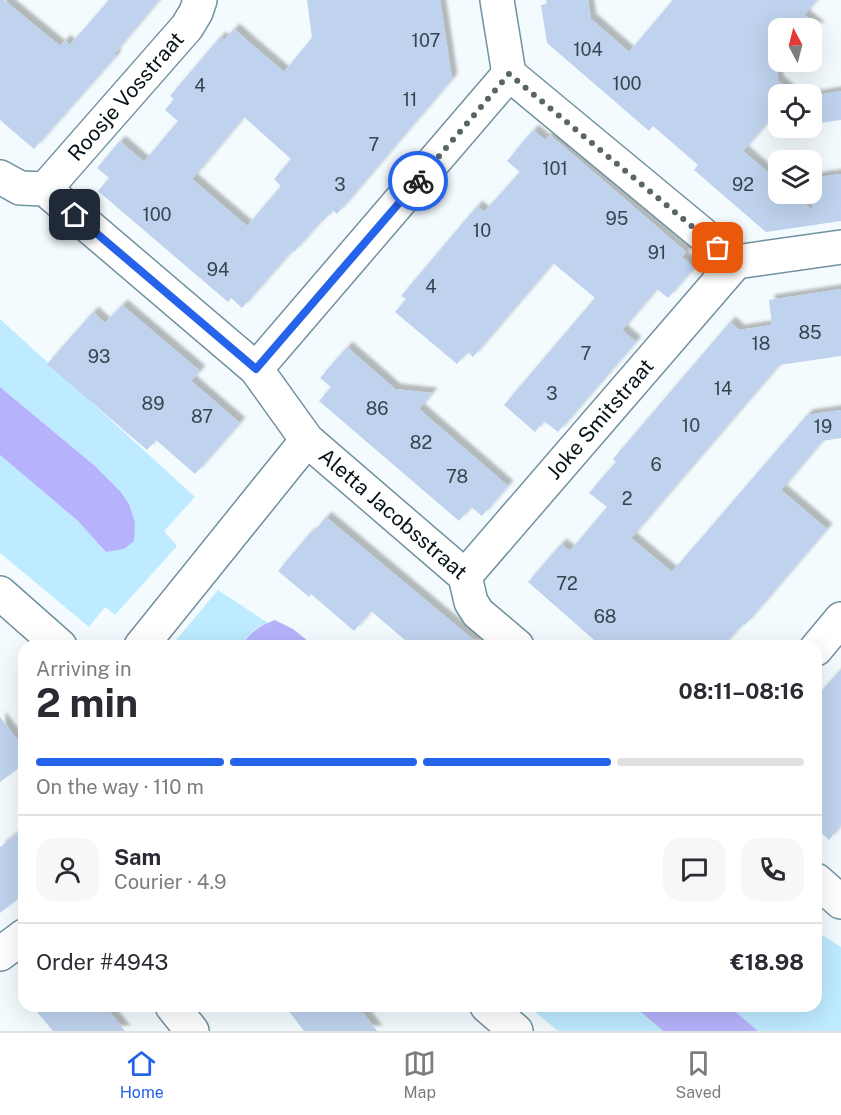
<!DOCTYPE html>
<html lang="en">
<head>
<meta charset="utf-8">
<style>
  body { margin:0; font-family:"Public Sans",sans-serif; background:#f7f7f7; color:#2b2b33; height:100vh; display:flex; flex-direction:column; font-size:22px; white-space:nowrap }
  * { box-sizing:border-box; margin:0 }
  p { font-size:20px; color:#7c7c81 }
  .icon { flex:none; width:33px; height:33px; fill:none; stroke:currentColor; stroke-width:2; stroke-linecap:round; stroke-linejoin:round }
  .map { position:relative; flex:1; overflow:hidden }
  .panel { position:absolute; left:18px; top:640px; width:804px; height:372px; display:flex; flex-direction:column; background:#fff; border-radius:18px; box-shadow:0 6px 24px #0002 }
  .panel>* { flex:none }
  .needle { width:39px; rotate:353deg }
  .tools { position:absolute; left:768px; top:18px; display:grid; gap:12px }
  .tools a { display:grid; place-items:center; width:54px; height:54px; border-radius:12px; background:#fff; box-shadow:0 6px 24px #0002; font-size:30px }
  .pin { position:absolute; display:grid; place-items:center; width:51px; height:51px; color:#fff; margin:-26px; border-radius:12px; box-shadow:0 3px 9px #0006 }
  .courier { position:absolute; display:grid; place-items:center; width:60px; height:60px; margin:-30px; border:4px solid #2563eb; border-radius:50%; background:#fff; color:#222; box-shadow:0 2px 8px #0007 }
  .head em { font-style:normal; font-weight:700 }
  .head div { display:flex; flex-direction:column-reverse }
  .head { display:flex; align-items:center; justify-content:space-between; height:102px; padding:0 18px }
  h1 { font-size:39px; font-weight:700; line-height:45px }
  .bar { display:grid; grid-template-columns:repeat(4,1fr); gap:9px 6px; align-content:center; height:72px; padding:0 18px }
  .bar i { height:8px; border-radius:4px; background:#e1e1e2 }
  .bar .current { background:#2563eb }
  .bar p { grid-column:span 4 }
  .line { display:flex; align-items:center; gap:15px; padding:0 18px; border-top:2px solid #e1e1e2 }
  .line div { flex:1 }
  .round { display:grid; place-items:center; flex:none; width:63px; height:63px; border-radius:18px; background:#f7f7f7 }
  .tabs { display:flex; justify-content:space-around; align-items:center; height:84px; border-top:2px solid #e1e1e2; background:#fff; font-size:16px; color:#7c7c81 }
  .tabs a { display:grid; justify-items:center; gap:3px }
  .tabs .current { color:#2563eb }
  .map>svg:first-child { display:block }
</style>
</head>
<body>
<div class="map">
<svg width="841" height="1031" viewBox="0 0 841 1031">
  <defs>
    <filter id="shadow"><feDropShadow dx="5.5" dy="-5.5" stdDeviation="1.5" flood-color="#0004"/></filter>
  </defs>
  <rect width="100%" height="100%" fill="#f4fbfe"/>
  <path fill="#beebff" d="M 0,319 L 195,497 L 164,531 L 177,546 L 115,615 L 105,607 L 89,627 L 0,553 L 0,455 L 78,521 L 106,552 L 129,504 L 121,492 L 95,466 L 0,387 Z
    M 218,590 L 268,623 C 255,627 248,635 242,646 L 171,646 Z
    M 816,931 L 841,947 L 841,1031 L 758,1031 L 730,1007 L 816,1006 Z
    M 529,1007 L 635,1007 L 663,1031 L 558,1031 Z"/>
  <path fill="#b6b3fc" d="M 0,387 L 95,466 L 121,492 L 129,504 L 135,522 L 134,541 L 124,549 L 106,552 L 78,521 L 0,455 Z
    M 275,620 L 293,629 L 314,646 L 242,646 C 250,632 259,626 275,620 Z
    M 635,1007 L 730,1007 L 758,1031 L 663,1031 Z"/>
  <path fill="#bfd3ee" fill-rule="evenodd" filter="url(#shadow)" d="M 0,0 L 4,0 L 60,46 L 65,40 L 70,45 L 109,0 L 159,0 L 114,54 L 116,56 L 34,149 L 0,120 Z
    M 307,0 L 440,0 L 452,79 L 337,214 L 333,210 L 323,221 L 322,220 L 294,252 L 292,251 L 242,308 L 231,298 L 228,302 L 98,191 L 109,178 L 97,168 L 120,141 L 144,162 L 178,121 L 165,110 L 174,99 L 170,96 L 220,37 L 224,40 L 234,29 L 284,72 L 312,38 ZM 244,117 L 291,159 L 274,179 L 281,186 L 247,226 L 192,179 Z
    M 547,0 L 588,0 L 591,19 L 629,52 L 673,0 L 817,0 L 804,15 L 820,28 L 778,28 L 778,81 L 792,93 L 778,94 L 778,110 L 743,151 L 778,181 L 778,194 L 793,194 L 812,210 L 812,178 L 841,174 L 841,221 L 766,232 L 694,170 L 698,165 L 653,126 L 649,131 L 547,43 L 541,5 L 547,4 Z
    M 841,91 L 841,120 L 812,124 L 812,96 Z
    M 533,130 L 545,140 L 550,135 L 627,201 L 686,252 L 682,257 L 694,268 L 668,298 L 657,289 L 622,330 L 636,342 L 558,432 L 544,421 L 535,432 L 504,405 L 595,298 L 553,263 L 473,357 L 468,352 L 457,364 L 395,312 L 406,299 L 401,296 L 477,206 L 484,212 L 520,172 L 507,161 Z
    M 841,289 L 841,356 L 779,365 L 631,538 L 672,572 L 807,415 L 841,410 L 841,438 L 822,441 L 781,490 L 827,529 L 745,625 L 743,624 L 723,646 L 601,646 L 528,582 L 561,544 L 570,551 L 607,507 L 589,493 L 616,462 L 613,459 L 730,322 L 739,330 L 772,325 L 769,300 Z
    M 122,305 L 200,371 L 191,381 L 240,423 L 195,474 L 156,440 L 147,450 L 47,364 L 93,312 L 105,323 Z
    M 347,347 L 395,389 L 432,393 L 419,409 L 508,486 L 482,516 L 471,507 L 459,521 L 319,401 L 331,387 L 320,378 Z
    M 326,517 L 398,577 L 481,646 L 412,646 L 371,611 L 354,631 L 311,594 L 309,597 L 278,571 L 310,533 L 312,534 Z
    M 841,669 L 841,825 L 829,840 L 816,828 L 816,697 Z
    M 0,717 L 24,748 L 24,764 L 0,782 Z
    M 24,829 L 24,894 L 0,913 L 0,847 Z
    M 32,1006 L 105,1006 L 125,1031 L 53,1031 Z
    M 285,1006 L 358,1006 L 377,1031 L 304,1031 Z"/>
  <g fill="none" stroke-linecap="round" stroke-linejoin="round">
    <g stroke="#7091a0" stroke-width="36">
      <g id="street">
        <path d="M 497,0 L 509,74 L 736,262 L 841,247"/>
        <path id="s1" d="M 0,177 L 20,188 L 45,189 L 256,369 L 307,440 L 465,576 L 471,602 L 478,613 L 517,646"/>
        <path id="s2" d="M 45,189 L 187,27 L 196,12 L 200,0"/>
        <path d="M 256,369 L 509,74"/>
        <path id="s3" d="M 465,576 L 736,262"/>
        <path d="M 141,646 L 307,440"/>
        <path d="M 816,649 L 841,619"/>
        <path d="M 816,880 L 841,902"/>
        <path d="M 0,954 L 24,936"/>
        <path d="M 172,1006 L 192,1031"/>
      </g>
    </g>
    <g stroke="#7091a0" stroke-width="36">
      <path id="secondary" d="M 0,593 L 60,646
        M 487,1006 L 516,1031"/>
    </g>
    <use href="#street" stroke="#fff" stroke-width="33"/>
    <use href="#secondary" stroke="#fff" stroke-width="33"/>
  </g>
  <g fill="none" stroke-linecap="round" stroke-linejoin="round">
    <path stroke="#5a6569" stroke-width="6" stroke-dasharray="0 10.8" d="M 418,181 L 509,74 L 718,248"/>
    <path stroke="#2563eb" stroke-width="8" d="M 75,215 L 256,369 L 418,181"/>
  </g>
  <g text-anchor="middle" stroke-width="4.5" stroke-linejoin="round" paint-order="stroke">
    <g font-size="18" fill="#35444e">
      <text x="426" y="47">107</text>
      <text x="588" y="56">104</text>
      <text x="627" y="90">100</text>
      <text x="200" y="92">4</text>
      <text x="410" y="106">11</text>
      <text x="374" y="151">7</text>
      <text x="555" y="175">101</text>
      <text x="340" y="191">3</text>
      <text x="743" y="191">92</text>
      <text x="157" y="221">100</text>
      <text x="617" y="225">95</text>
      <text x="482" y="237">10</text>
      <text x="657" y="259">91</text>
      <text x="218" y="276">94</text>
      <text x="431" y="293">4</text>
      <text x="810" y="339">85</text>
      <text x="761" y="350">18</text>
      <text x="586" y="360">7</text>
      <text x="99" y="363">93</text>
      <text x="723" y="395">14</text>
      <text x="552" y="400">3</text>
      <text x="153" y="410">89</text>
      <text x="377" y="415">86</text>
      <text x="202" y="423">87</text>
      <text x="691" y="432">10</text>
      <text x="823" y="433">19</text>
      <text x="421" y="449">82</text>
      <text x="656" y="471">6</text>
      <text x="457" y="483">78</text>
      <text x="627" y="505">2</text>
      <text x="567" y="590">72</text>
      <text x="605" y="623">68</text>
    </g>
    <g font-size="21" fill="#071419" stroke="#f4fbfe">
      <text dy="7" stroke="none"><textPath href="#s2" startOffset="123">Roosje Vosstraat</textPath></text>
      <text dy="7" stroke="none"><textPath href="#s3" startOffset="207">Joke Smitstraat</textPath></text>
      <text dy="7" stroke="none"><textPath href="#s1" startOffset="526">Aletta Jacobsstraat</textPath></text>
    </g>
  </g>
</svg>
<div class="tools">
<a><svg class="needle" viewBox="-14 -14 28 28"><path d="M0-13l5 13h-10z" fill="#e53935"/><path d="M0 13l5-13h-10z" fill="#7c7c81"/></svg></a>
<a><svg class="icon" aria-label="locate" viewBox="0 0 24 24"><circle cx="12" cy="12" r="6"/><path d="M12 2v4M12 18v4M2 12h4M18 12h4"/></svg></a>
<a><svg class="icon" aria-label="layers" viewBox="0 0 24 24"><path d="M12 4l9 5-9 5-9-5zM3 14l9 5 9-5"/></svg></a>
</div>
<div class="pin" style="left:718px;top:248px;background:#ea580c"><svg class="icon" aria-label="bag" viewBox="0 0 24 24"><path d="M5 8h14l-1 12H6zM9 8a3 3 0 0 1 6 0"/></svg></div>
<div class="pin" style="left:75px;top:215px;background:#1f2937"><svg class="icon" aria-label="home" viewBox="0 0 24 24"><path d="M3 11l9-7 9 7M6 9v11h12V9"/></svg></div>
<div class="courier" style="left:418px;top:181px"><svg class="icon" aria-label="bike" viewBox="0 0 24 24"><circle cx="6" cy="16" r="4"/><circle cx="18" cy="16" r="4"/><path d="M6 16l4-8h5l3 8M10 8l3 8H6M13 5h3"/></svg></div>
<section class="panel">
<div class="head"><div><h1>2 min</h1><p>Arriving in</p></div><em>08:11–08:16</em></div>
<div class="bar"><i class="current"></i><i class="current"></i><i class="current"></i><i></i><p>On the way · 110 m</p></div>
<div class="line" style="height:108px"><a class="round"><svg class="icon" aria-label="person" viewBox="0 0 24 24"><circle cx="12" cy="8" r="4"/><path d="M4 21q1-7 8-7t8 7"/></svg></a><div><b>Sam</b><p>Courier · 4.9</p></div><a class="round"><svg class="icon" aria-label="chat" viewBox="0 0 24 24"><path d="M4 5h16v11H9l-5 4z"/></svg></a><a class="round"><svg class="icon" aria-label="phone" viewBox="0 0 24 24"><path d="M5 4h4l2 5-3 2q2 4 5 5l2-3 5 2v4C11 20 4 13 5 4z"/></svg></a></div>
<div class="line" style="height:78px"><div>Order #4943</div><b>€18.98</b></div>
</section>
</div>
<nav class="tabs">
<a class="current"><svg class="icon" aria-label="home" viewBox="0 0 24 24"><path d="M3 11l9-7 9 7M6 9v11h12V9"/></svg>Home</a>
<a><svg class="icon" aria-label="map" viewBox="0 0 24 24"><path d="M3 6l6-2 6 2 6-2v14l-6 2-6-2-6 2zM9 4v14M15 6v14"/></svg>Map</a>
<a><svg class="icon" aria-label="saved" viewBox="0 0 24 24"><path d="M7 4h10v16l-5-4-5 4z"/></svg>Saved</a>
</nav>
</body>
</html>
